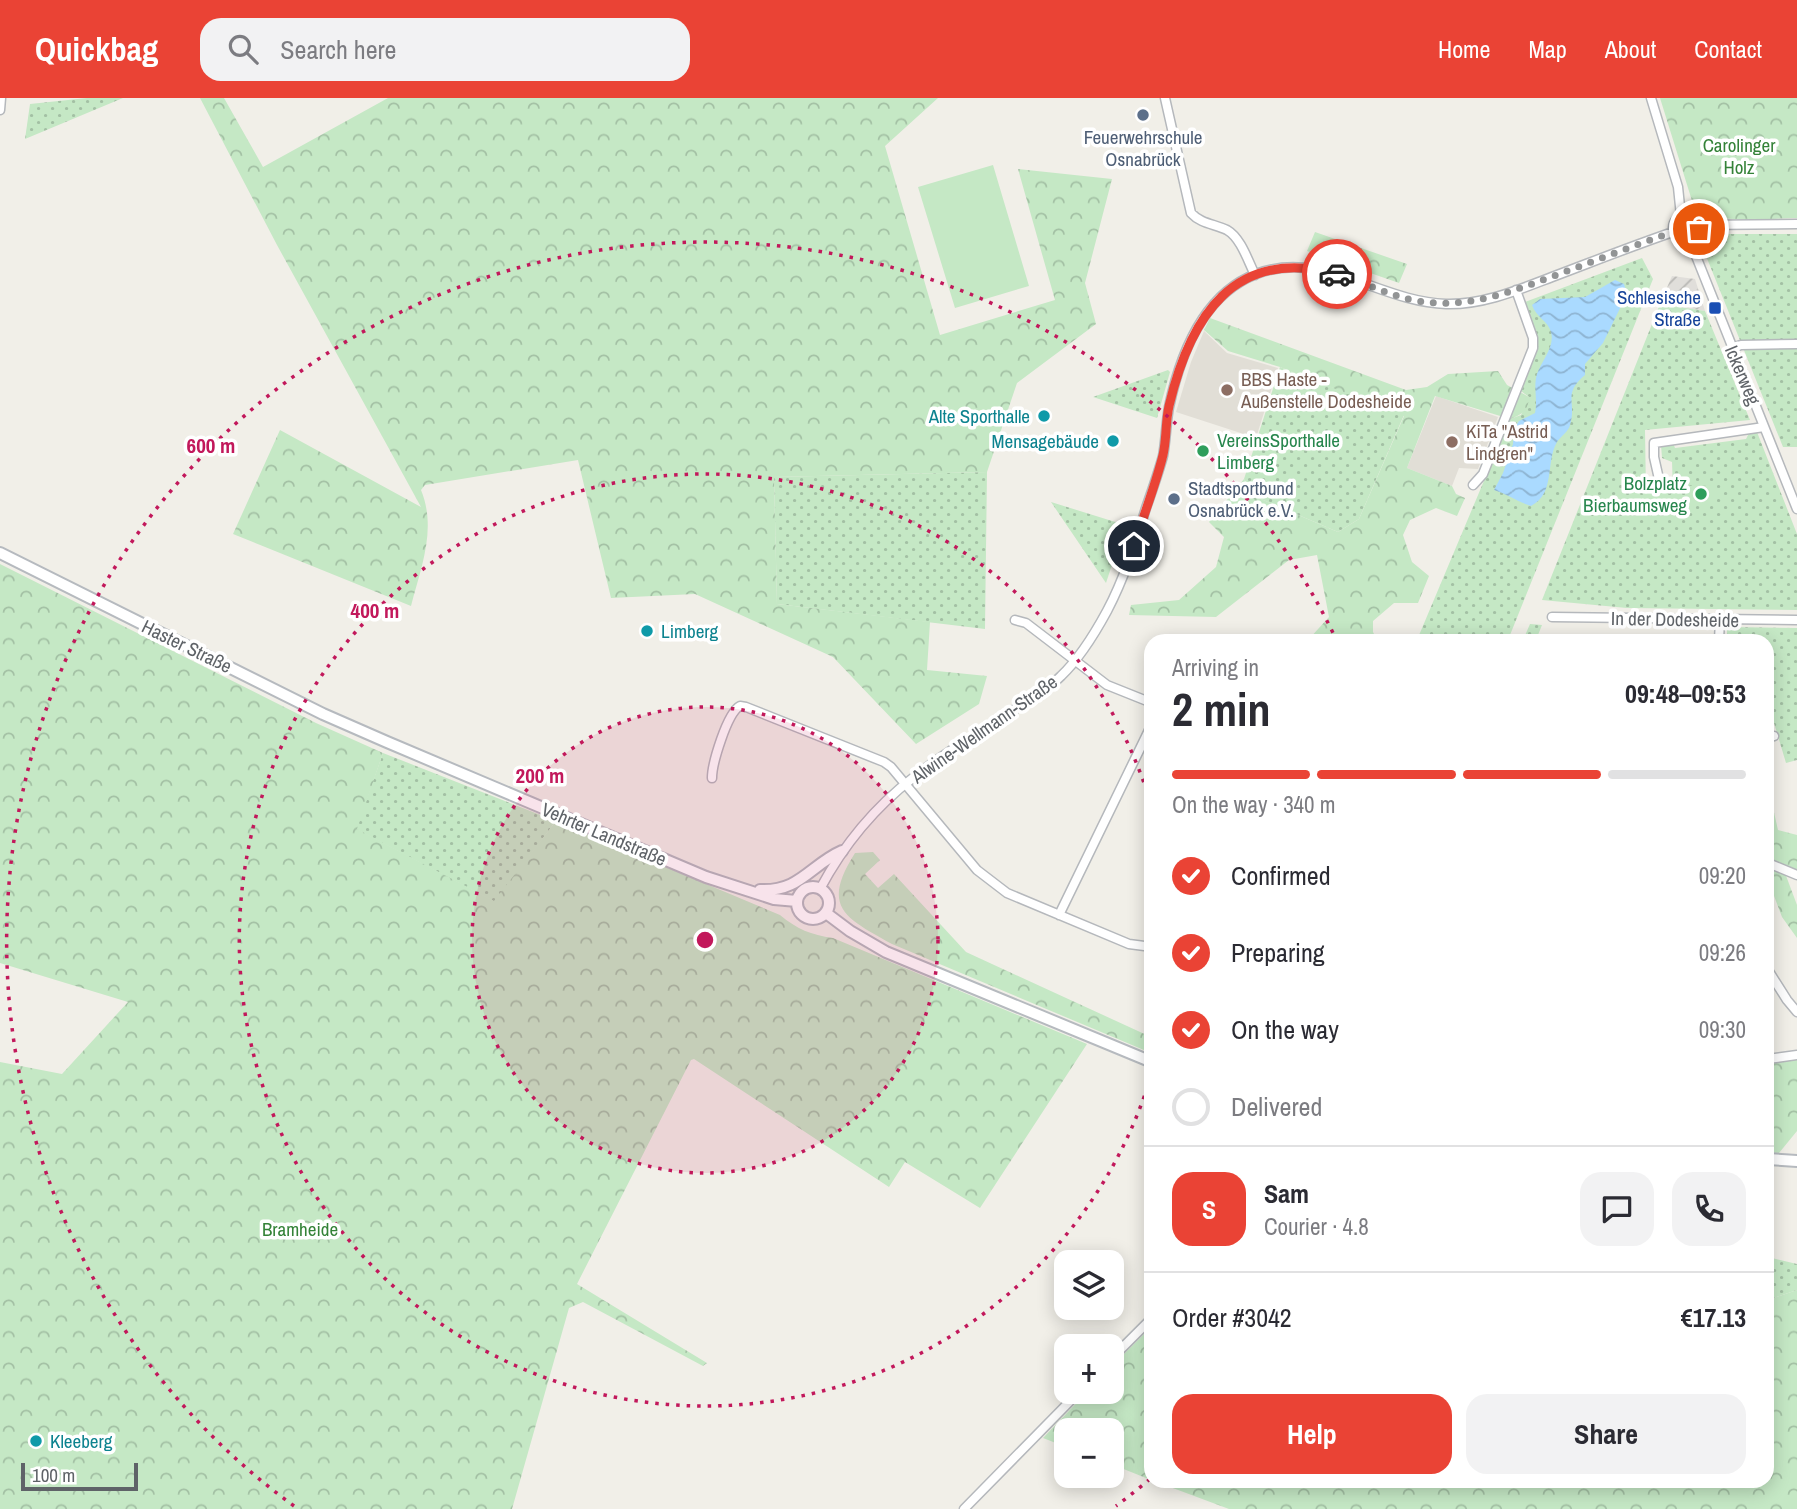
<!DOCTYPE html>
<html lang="en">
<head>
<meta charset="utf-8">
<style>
  body { margin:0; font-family:"Archivo Narrow",sans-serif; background:#f2f2f3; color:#2b2b33; height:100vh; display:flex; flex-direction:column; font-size:26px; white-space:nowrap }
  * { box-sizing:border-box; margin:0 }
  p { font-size:23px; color:#7c7c81 }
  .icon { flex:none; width:38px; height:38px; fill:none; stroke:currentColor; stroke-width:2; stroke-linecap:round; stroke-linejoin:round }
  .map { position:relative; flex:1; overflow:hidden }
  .details { position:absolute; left:1144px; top:536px; width:630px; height:854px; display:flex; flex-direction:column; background:#fff; border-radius:21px; box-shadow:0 4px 18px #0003 }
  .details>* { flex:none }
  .buttons { position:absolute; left:1054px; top:1152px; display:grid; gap:14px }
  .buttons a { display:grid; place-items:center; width:70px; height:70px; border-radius:14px; background:#fff; box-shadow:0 4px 18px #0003; font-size:35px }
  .scale { position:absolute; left:21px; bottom:18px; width:117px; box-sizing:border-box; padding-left:7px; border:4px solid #5f6368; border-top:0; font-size:19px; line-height:24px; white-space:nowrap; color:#5f6368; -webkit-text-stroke:5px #fff; paint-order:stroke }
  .pin { position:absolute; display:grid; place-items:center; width:60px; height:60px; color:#fff; margin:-30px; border:4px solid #fff; border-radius:50%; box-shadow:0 2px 7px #0007 }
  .courier { position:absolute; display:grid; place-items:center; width:70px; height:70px; margin:-35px; border:5px solid #ea4335; border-radius:50%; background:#fff; color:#222; box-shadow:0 2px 9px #0007 }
  .headline em { font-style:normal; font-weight:700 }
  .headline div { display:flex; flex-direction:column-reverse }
  .headline { display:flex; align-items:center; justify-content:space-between; height:119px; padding:0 28px }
  h1 { font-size:46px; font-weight:700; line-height:52px }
  .bar { display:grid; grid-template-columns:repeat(4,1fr); gap:10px 7px; align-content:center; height:84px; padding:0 28px }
  .bar i { height:9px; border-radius:5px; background:#e1e1e2 }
  .bar .on { background:#ea4335 }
  .bar p { grid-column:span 4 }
  .line { display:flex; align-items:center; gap:18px; padding:0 28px; border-top:2px solid #e1e1e2 }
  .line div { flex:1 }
  .round { display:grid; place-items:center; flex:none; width:74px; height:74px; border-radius:21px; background:#f2f2f3 }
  ol { padding:0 28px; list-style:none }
  li { display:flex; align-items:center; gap:21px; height:77px }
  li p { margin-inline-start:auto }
  li .icon { padding:7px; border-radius:50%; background:#ea4335; color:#fff; stroke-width:4 }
  li:last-child { color:#7c7c81 }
  li i { width:38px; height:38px; border:4px solid #e1e1e2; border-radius:50% }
  .primary-button { display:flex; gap:14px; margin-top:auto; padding:14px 28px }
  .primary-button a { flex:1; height:80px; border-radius:21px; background:#ea4335; color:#fff; font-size:28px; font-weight:700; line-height:80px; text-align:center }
  .primary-button a+a { background:#f2f2f3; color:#2b2b33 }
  header { display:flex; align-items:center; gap:42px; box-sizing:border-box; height:98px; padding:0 35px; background:#ea4335; color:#fff }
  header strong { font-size:33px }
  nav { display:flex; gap:38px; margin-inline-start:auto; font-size:24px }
  .search { width:490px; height:63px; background:#f2f2f3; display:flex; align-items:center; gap:18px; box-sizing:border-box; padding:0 24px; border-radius:21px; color:#7c7c81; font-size:26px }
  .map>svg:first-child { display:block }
</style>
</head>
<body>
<header>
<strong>Quickbag</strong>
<div class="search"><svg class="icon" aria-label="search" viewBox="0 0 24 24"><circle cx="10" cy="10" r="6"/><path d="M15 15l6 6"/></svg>Search here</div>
<nav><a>Home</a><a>Map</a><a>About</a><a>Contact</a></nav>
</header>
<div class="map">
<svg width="1797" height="1411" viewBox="0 0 1797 1411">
  <defs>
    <pattern id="industrial-furrows" width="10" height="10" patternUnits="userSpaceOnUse" patternTransform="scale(1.75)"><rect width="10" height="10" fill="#e0deda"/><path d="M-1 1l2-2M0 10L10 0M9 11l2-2" fill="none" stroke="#b9b8b5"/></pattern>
    <pattern id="grass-dots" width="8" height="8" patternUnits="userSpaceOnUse" patternTransform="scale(1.75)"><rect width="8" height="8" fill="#c5e8c5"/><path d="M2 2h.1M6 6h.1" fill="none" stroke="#a3c0a4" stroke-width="1.8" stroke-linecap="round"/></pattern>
    <pattern id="forest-crowns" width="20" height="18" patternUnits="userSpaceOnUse" patternTransform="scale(1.75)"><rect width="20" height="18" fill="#c5e8c5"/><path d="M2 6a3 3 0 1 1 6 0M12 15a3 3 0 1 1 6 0" fill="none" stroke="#a3c0a4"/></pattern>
    <pattern id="water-waves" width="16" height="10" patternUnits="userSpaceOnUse" patternTransform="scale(1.75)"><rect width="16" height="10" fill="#aadaff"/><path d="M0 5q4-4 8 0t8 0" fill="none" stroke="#8eb4d2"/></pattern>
  </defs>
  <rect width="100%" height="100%" fill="#f1efe8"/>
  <path fill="url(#industrial-furrows)" d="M 1672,178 L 1695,181 L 1705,213 L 1660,206 Z"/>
  <path fill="#e1ded6" d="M 1204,233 L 1227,255 L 1278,270 L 1256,340 L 1176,314 L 1191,264 Z
    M 1436,298 L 1498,319 L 1478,371 L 1459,370 L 1452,388 L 1407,370 Z"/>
  <path fill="url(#grass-dots)" d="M 87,0 L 123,0 L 25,41 L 30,6 Z
    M 1724,136 L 1797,136 L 1797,349 L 1783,349 L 1702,148 L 1704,142 Z
    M 1642,160 L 1653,181 L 1508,542 L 1417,542 L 1510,321 L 1521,317 L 1529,299 L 1521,293 L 1538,249 L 1537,238 L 1525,204 Z
    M 1660,206 L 1705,213 L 1750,322 L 1645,332 L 1646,395 L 1673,393 L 1672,364 L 1662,360 L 1661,347 L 1673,345 L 1675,350 L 1746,341 L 1749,335 L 1757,334 L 1797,436 L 1797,512 L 1627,510 L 1542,502 Z
    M 1280,269 L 1404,317 L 1359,421 L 1338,434 L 1254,398 L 1244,381 Z
    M 1168,272 L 1170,274 L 1157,320 L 1093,299 Z
    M 987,374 L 985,531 L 777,506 L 774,379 Z
    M 1051,404 L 1125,427 L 1106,485 Z
    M 1530,526 L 1542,527 L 1536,542 L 1523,542 Z
    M 1727,529 L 1797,530 L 1797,662 L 1786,665 L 1768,605 L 1768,542 L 1727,542 Z
    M 383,655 L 556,723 L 495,804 L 356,731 Z
    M 1768,1159 L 1797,1166 L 1797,1192 L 1768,1202 Z"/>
  <path fill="url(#forest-crowns)" d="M 200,0 L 224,0 L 263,69 L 388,0 L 938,0 L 885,48 L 940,237 L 1055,202 L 1018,71 L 1112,81 L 1085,185 L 1096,226 L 1017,285 L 987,374 L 774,379 L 777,506 L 930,524 L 927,572 L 987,578 L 979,606 L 916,646 L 833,559 L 695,496 L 611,500 L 578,362 L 425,387 L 421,392 C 437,431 421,469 411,508 L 233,436 L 280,332 L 421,409 L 277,147 Z
    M 1660,0 L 1797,0 L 1797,120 C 1765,120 1719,129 1693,106 Z
    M 1315,134 L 1407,166 L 1399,185 L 1307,153 Z
    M 1210,220 L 1406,292 L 1427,289 L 1448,276 L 1498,273 L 1507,287 L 1529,299 C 1529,312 1521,317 1510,321 L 1435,298 L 1407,370 L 1452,388 L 1456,396 L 1465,400 L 1457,418 L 1436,410 L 1410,422 L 1403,437 L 1412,464 L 1429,478 L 1418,505 L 1394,505 L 1373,523 L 1373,534 L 1377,542 L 1308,542 L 1329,519 L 1317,457 L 1289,462 L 1216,519 L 1129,517 L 1131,507 L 1179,502 L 1216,469 L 1224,439 L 1209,424 L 1244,381 L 1254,398 L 1338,434 L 1359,421 L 1404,318 L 1280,269 L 1228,253 L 1204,232 Z
    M 0,466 L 316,625 L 383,655 L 357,731 L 494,803 L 556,723 L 780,817 C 797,831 811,837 833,840 L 1087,946 L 980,1110 L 905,1064 L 889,1089 L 694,961 L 691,962 L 577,1186 L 707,1265 L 703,1268 L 583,1204 L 569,1210 L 512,1411 L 0,1411 L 0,964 L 62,976 L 128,904 L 0,865 Z
    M 1768,688 L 1778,732 L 1797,737 L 1797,777 L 1785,775 L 1797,807 L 1797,840 L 1782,819 L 1768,782 Z
    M 873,754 L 880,762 L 865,776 L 878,790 L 894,776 L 966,854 L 1151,939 L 1151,955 L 892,846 C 846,820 820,810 855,755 Z
    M 1797,961 L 1797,1033 L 1779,1055 L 1768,1054 L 1768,965 Z
    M 1797,1192 L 1797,1411 L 1229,1411 L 1154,1383 L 1768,1382 L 1768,1202 Z
    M 1151,1229 L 1151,1382 L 1111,1366 L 1111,1332 L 1066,1332 L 1066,1349 L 1043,1340 L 1088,1293 L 1111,1293 L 1111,1269 Z"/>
  <path fill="#c5e8c5" d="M 993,67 L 1029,188 L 955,210 L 918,89 Z
    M 1717,387 L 1717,405 L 1685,405 L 1685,388 Z"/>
  <path fill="url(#water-waves)" d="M 1615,182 L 1624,186 L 1627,196 L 1603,245 L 1585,266 L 1585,277 C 1562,296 1577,304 1570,327 C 1569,333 1561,338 1557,344 C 1545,365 1556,395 1531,408 C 1518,404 1507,396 1494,392 L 1503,375 L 1513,346 L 1514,331 L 1519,323 L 1535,315 C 1538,302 1533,289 1537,276 C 1542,262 1555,249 1551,234 C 1548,223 1536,219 1532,207 L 1540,201 L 1585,199 Z"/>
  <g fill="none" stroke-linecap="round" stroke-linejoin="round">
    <g stroke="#b5b8bc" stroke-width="11">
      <path id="minor" d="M 1165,0 L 1191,115 C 1201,126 1215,126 1227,132 C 1241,140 1248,163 1255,177
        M 1651,0 L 1678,89 L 1681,118
        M 0,12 L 1,0
        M1673 130a13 13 0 1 1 26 0a13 13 0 1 1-26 0Z
        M 1699,127 L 1797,126
        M 1690,143 L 1797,411
        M 1732,250 L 1741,247 L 1797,246
        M 1659,381 L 1654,359 L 1654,345 L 1764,329
        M 1473,387 L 1483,376 L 1533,250 L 1533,240 L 1516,192
        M 1552,519 L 1797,522
        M 1015,522 L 1026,525 L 1107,587 L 1152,605
        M 1719,542 L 1720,522
        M 1768,640 L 1774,638
        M 712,680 C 712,666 727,615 740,608 L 746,609 L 884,664 L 891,669 L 977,772 L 1007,795 L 1129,846 L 1152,849
        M 1768,765 L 1797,777
        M 820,791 C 843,748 875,709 914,679 C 943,656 975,637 1006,617 C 1024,605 1045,594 1061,578 C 1080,560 1094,537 1107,513 C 1124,481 1135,446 1146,410 C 1152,393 1158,376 1163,358 C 1166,342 1166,325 1169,309 C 1180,257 1202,197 1256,176 C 1322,151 1380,204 1446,206 C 1483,207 1518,192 1552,179 C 1592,164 1632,148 1673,134
        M 1059,817 L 1152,626
        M 1768,872 L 1787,902 L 1797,914
        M 1768,961 L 1797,957
        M 1111,1261 L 1152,1220
        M 964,1411 L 1080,1293"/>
    </g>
    <g stroke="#b6babf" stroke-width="14">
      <path id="secondary" d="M 0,455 L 323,616 L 387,644 L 706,779 L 774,801 L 797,803
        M797 805a16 16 0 1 1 32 0a16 16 0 1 1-32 0Z
        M 760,792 C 800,794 810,767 842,753
        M 826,815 L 850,833 L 886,854 L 1152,964
        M 1768,1061 L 1797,1063"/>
    </g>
    <use href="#minor" stroke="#fff" stroke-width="8"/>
    <use href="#secondary" stroke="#fff" stroke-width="10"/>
  </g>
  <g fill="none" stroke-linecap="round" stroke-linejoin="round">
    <path stroke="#929495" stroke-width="7" stroke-dasharray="0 12.6" d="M 1337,176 C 1364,184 1389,198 1418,203 C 1469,212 1515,192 1562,175 C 1599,161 1636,147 1673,134 L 1679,142 L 1692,142 L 1699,131"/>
    <path stroke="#ea4335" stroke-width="9" d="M 1134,448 C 1143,419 1154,391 1162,361 C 1167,344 1165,326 1169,308 C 1190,219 1234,148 1337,176"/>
  </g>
  <circle cx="705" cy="842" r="233" fill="#c2185b" fill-opacity=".12"/>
  <g fill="none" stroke="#c2185b" stroke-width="3.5" stroke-dasharray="3.5 7">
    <circle cx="705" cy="842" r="233"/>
    <path d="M1151 978A466 466 0 1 1 1151 706"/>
    <path d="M1150 1381A699 699 0 0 1 1116 1408M294 1408A699 699 0 1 1 1336 541"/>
  </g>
  <g fill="#5c6f8a" stroke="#fff" stroke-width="2.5">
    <circle cx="1143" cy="17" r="7"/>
    <circle cx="1174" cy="401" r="7"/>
  </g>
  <rect fill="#1a4fb4" stroke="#fff" stroke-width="2.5" x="1708" y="203" width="14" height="14" rx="3.5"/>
  <g fill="#8d6e63" stroke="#fff" stroke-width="2.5">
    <circle cx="1227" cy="292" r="7"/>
    <circle cx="1452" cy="344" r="7"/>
  </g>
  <g fill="#0f9aa8" stroke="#fff" stroke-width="2.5">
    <circle cx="1044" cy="318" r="7"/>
    <circle cx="1113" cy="343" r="7"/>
    <circle cx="647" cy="533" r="7"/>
    <circle cx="36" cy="1343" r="7"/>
  </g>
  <g fill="#2e9e5b" stroke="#fff" stroke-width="2.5">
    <circle cx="1203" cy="353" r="7"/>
    <circle cx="1701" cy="396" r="7"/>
  </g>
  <g text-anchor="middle" stroke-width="7" stroke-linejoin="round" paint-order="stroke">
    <g font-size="19" fill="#4e5e75" stroke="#fff">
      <text x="1143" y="46">Feuerwehrschule<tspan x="1143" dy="22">Osnabrück</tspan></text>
      <text x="1188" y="397" text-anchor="start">Stadtsportbund<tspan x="1188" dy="22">Osnabrück e.V.</tspan></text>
    </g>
    <g font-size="19" fill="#348238" stroke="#fff">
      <text x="1739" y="54">Carolinger<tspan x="1739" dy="22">Holz</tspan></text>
      <text x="300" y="1138">Bramheide</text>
    </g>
    <g font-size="19" fill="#164399" stroke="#fff" text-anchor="end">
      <text x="1701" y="206">Schlesische<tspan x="1701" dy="22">Straße</tspan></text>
    </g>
    <g font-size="19" fill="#5f6368" stroke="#fff">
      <text transform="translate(1743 277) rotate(67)" y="7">Ickerweg</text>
      <text transform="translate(1675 521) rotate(1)" y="7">In der Dodesheide</text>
      <text transform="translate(187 548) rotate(26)" y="7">Haster Straße</text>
      <text transform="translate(984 631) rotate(-35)" y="7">Alwine-Wellmann-Straße</text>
      <text transform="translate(604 736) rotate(23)" y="7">Vehrter Landstraße</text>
    </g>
    <g font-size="19" fill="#785e54" stroke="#fff" text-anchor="start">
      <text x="1241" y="288">BBS Haste -<tspan x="1241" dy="22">Außenstelle Dodesheide</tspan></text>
      <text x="1466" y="340">KiTa "Astrid<tspan x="1466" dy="22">Lindgren"</tspan></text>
    </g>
    <g font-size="19" fill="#0d838f" stroke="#fff" text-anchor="end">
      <text x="1030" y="325">Alte Sporthalle</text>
      <text x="1099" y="350">Mensagebäude</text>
      <text x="661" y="540" text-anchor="start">Limberg</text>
      <text x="50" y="1350" text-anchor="start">Kleeberg</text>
    </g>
    <g font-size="19" fill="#27864d" stroke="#fff" text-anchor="start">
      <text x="1217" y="349">VereinsSporthalle<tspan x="1217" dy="22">Limberg</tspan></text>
      <text x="1687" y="392" text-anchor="end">Bolzplatz<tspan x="1687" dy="22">Bierbaumsweg</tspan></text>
    </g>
  </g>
  <circle cx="705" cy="842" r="10" fill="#c2185b" stroke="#fff" stroke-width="3.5"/>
  <g font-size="21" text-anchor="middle" font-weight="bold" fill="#c2185b" stroke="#fff" stroke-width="7" stroke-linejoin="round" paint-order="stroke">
    <text x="211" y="355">600 m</text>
    <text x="375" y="520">400 m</text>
    <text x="540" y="685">200 m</text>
  </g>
</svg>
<div class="buttons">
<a><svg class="icon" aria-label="layers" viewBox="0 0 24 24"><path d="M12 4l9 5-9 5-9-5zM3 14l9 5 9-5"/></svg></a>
<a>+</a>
<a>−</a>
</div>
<div class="scale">100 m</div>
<div class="pin" style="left:1699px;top:131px;background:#ea580c"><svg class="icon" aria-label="bag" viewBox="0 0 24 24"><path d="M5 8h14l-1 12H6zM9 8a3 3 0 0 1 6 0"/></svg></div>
<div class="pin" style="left:1134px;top:448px;background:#1f2937"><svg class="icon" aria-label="home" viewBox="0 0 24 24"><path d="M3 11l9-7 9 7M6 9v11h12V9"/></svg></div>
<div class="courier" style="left:1337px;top:176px"><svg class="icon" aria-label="car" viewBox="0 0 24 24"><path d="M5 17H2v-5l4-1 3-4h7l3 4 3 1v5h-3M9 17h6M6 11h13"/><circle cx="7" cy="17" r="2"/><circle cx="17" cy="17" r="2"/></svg></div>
<section class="details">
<div class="headline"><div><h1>2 min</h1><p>Arriving in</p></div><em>09:48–09:53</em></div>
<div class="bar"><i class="on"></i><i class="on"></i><i class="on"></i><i></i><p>On the way · 340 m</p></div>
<ol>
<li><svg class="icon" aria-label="check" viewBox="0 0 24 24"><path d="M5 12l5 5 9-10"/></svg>Confirmed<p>09:20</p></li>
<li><svg class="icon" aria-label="check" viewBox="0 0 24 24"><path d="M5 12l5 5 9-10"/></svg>Preparing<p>09:26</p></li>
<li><svg class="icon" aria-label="check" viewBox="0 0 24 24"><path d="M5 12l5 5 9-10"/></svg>On the way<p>09:30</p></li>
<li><i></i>Delivered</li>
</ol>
<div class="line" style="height:126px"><b class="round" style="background:#ea4335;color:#fff">S</b><div><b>Sam</b><p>Courier · 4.8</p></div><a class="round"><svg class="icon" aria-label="chat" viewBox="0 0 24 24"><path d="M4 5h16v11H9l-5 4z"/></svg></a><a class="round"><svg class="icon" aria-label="phone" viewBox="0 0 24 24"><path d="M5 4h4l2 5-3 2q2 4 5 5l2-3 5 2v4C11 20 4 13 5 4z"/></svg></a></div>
<div class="line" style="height:91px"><div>Order #3042</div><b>€17.13</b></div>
<div class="primary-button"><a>Help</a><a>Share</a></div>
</section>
</div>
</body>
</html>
